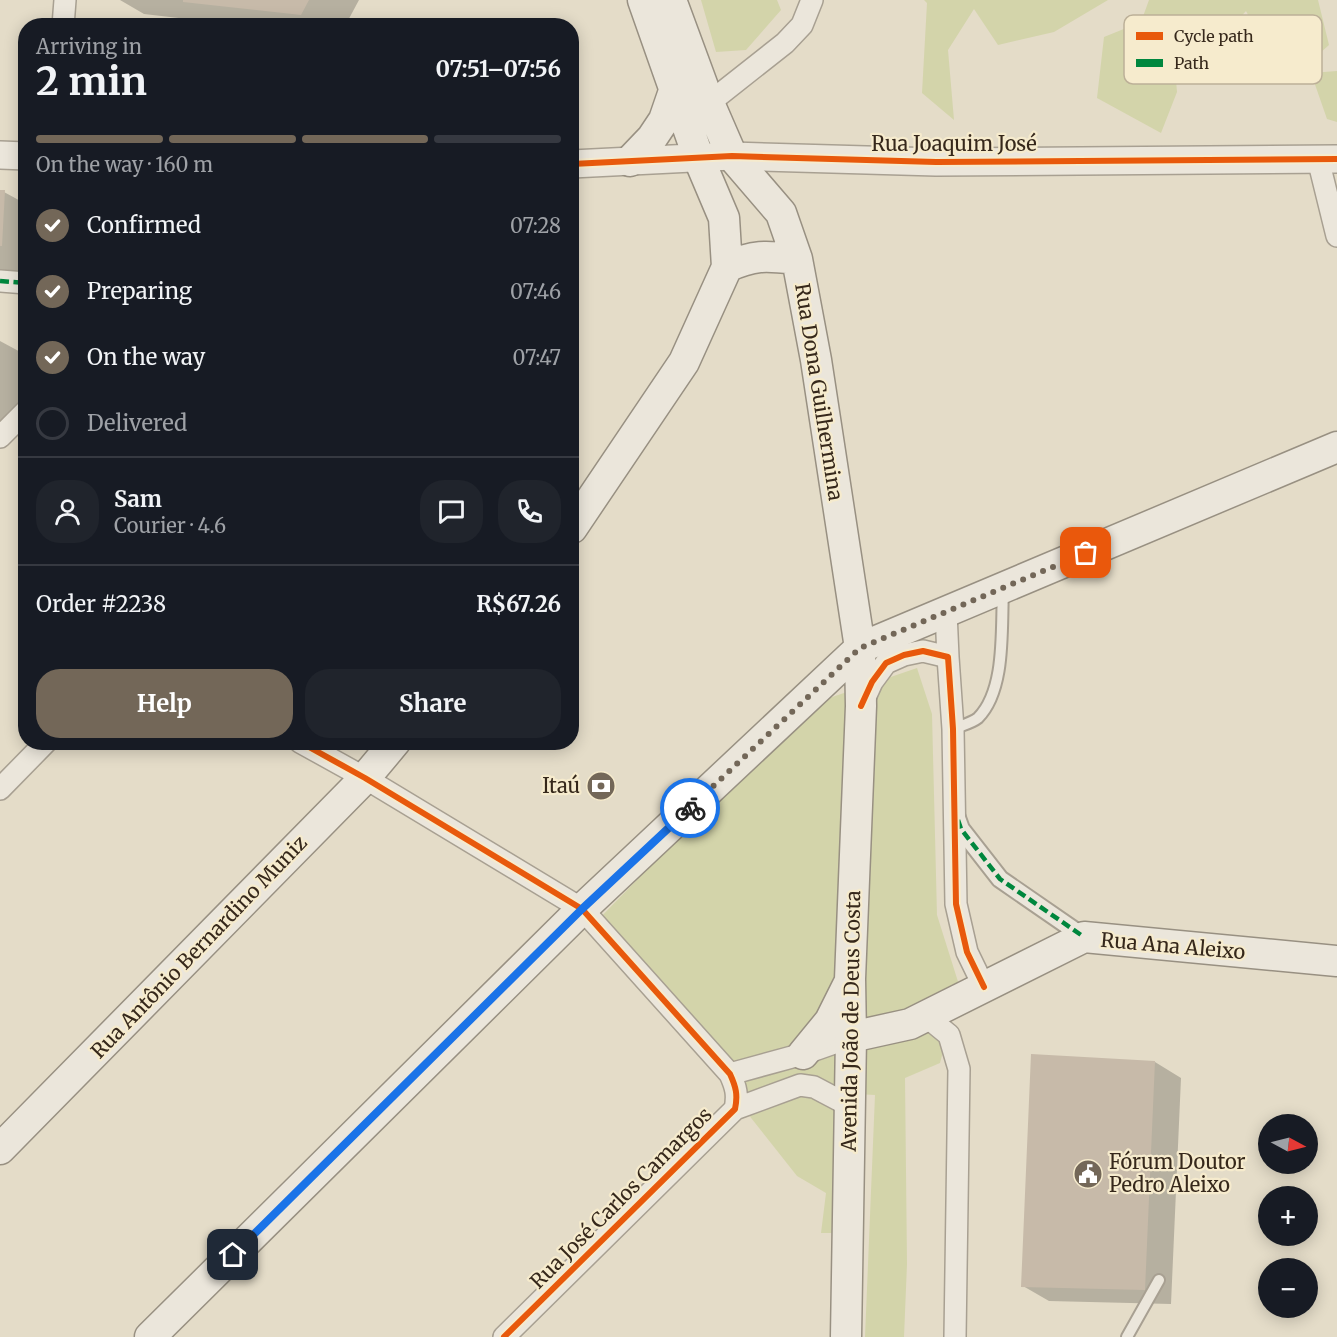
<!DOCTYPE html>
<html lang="en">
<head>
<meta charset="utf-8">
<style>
  body { margin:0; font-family:Merriweather,serif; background:#20242c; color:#f1f3f6; height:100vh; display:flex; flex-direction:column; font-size:22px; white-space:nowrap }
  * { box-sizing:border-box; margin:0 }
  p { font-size:20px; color:#9ea1a6 }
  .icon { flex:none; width:33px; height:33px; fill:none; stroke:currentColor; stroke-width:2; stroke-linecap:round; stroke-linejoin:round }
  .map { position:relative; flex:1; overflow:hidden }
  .side { position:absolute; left:18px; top:18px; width:561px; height:732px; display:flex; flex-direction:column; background:#171b24; border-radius:24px; box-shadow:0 3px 15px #0003 }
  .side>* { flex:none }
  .needle { width:39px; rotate:97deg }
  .fabs { position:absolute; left:1258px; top:1114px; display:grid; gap:12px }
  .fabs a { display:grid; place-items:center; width:60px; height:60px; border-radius:50%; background:#171b24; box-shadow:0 3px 15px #0003; font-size:30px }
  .pin { position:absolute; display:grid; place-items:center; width:51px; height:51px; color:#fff; margin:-26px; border-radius:12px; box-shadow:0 3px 9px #0006 }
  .courier { position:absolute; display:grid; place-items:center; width:60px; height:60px; margin:-30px; border:4px solid #1a73e8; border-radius:50%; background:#fff; color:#222; box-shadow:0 2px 8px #0007 }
  .summary em { font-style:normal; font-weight:700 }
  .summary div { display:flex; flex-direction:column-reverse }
  .summary { display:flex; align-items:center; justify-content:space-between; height:102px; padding:0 18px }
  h1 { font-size:39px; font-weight:700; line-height:45px }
  .bar { display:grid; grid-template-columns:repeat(4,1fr); gap:9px 6px; align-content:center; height:72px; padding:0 18px }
  .bar i { height:8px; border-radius:4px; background:#363941 }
  .bar .selected { background:#736758 }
  .bar p { grid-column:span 4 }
  .line { display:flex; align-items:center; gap:15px; padding:0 18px; border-top:2px solid #363941 }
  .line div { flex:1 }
  .round { display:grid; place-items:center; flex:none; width:63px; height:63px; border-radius:24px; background:#20242c }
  ol { padding:0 18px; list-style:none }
  li { display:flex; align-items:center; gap:18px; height:66px }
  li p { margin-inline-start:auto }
  li .icon { padding:6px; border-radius:50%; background:#736758; color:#fff; stroke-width:4 }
  li:last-child { color:#9ea1a6 }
  li i { width:33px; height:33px; border:3px solid #363941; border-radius:50% }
  .primary-button { display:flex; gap:12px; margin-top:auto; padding:12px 18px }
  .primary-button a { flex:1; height:69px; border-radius:24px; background:#736758; color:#fff; font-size:24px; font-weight:700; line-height:69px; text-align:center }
  .primary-button a+a { background:#20242c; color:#f1f3f6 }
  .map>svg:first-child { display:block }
</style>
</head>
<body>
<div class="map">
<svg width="1337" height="1337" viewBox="0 0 1337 1337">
  <rect width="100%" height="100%" fill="#e4dcc8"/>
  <path fill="#d3d4aa" d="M 701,0 L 777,0 L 781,10 L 746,50 L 716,52 Z
    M 924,0 L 1108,0 L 1054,32 L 998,45 L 974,9 L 948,50 L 954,120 L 922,93 L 927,3 Z
    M 1149,0 L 1318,0 L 1329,45 L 1302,69 L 1265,47 L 1246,11 L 1213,47 L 1172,33 L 1177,92 L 1161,133 L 1097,98 L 1104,37 L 1141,22 Z
    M 1337,71 L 1337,122 L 1327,119 L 1311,73 Z
    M 917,668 L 932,714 L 937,915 L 960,988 L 940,1063 L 905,1078 L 907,1264 L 904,1337 L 865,1337 L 875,1095 L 837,1093 L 840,1233 L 821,1233 L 826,1193 L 797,1176 L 596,922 L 806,706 Z"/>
  <path fill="#0003" d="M 120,0 L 359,0 L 345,26 L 248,26 L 144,14 Z
    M 0,192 L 4,192 L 26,204 L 26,275 L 0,274 Z
    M 0,341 L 26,355 L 26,426 L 0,425 Z
    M 1155,1062 L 1181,1078 L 1171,1304 L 1049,1301 L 1023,1286 Z"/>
  <path fill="#c7baa9" d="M 183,0 L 309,0 L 301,15 L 183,2 Z
    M 0,190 L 5,190 L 2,246 L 0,246 Z
    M 1031,1054 L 1155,1061 L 1145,1290 L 1021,1287 Z"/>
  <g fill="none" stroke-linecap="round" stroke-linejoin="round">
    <g stroke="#a8a092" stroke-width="14">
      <path id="service" d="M 953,729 C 960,726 972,723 978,718 C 1006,690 1001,629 1003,592
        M 1127,1337 L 1159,1280"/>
    </g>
    <g stroke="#a8a092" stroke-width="20">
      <path id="pedestrian" d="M 956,815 L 961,829 L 1000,879 L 1084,937"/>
    </g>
    <g stroke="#a8a092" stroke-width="24">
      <path id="minor" d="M 63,26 L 65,0
        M 709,103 L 785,43 L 802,25 L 812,0
        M 1318,159 L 1337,236
        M 0,281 L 26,283
        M 0,437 L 26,411
        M 946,612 L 948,657
        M 863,702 L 872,682 L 886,663 L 904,655 L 923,651 L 948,657 L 953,729 L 956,904 L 967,952 L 984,987
        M 300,742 L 365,778 L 582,909 L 730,1074 C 736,1087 738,1095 735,1109 L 504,1337
        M 0,789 L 46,742
        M 927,1017 L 949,1035 L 959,1069 L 955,1337
        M 730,1074 L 803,1054 L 851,1037
        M 735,1109 L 800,1085 L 814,1087 L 850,1106"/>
    </g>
    <g stroke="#a8a092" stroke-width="30">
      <path id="tertiary" d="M 0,155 L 26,156
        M 572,164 L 732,156 L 936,162 L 1337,159"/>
    </g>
    <g stroke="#989082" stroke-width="33">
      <path id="secondary" d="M 671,0 L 709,103 L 732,156 L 781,213 L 797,259 L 816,360 L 860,648 L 861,706 L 850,979 L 851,1037 L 846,1337
        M 630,161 L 652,138 L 664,120 L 675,88
        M 727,267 C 755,254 767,256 797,259
        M 572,528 L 684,362 L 727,267 L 724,218 L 699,159 L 643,0
        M 851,1037 L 910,1024 L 1084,937 L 1337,961
        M 803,1054 L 830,1021 L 848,985
        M 0,1149 L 365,778 L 395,742
        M 150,1337 L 582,909 L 860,648 L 1337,447"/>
    </g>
    <use href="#service" stroke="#ebe6db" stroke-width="10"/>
    <use href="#pedestrian" stroke="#ebe6db" stroke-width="16"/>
    <use href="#minor" stroke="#ebe6db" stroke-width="21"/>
    <use href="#tertiary" stroke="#ebe6db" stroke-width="27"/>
    <use href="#secondary" stroke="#ebe6db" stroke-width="30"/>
    <path stroke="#00873e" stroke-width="4.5" stroke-dasharray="9 4.5" stroke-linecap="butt" d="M 0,281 L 26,283
      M 958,820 L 961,829 L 1000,879 L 1084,937"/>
    <g stroke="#f6ebcd" stroke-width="10">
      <path id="cycleway" d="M 572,164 L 732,156 L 936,162 L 1337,159
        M 861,706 L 872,682 L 886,663 L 904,655 L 923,651 L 948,657 L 953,729 L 956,904 L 967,952 L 984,987
        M 300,742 L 365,778 L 582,909 L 730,1074 C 736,1087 738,1095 735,1109 L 504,1337"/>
    </g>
    <use href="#cycleway" stroke="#e8590c" stroke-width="6"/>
  </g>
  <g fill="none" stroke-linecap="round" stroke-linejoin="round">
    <path stroke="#736758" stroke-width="6" stroke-dasharray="0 10.8" d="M 690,808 L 860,648 L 1086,553"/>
    <path stroke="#1a73e8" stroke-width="8" d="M 233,1255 L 582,909 L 690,808"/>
  </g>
  <defs>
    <g id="bank-disc" transform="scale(1.5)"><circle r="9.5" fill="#736758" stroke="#f6ebcd"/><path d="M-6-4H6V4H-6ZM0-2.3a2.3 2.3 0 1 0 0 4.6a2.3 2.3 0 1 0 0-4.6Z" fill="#fff"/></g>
    <g id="civic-disc" transform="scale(1.5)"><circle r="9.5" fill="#736758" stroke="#f6ebcd"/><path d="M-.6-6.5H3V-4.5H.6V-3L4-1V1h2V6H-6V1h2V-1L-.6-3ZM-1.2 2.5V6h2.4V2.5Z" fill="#fff"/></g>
  </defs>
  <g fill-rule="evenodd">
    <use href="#bank-disc" x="601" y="786"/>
    <use href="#civic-disc" x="1088" y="1174"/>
  </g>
  <g text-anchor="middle" stroke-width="4.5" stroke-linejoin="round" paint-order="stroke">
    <g font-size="20" fill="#36281b" stroke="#f6ebcd">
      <text x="954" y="151">Rua Joaquim José</text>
      <text transform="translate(819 392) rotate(81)" y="7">Rua Dona Guilhermina</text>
      <text transform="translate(1173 946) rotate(5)" y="7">Rua Ana Aleixo</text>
      <text transform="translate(199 947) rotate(-46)" y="7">Rua Antônio Bernardino Muniz</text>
      <text transform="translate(851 1021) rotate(-89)" y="7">Avenida João de Deus Costa</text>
      <text transform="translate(621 1198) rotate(-45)" y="7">Rua José Carlos Camargos</text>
    </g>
    <g font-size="20" fill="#36281b" stroke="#f6ebcd" text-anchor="end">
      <text x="580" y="793">Itaú</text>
      <text x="1109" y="1169" text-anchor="start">Fórum Doutor<tspan x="1109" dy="23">Pedro Aleixo</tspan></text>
    </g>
  </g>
  <rect x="1124" y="15" width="198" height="69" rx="9" fill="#f6ebcd" stroke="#bcb098" stroke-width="1.5"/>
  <rect x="1136" y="32" width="27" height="8" fill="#e8590c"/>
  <rect x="1136" y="59" width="27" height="8" fill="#00873e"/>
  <g font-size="16" fill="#36281b">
    <text x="1174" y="42">Cycle path</text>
    <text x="1174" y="69">Path</text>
  </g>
</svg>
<div class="fabs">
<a><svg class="needle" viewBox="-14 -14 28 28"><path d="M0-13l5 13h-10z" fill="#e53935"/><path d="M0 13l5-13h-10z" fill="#9ea1a6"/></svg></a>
<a>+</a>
<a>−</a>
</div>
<div class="pin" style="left:1086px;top:553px;background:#ea580c"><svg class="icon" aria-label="bag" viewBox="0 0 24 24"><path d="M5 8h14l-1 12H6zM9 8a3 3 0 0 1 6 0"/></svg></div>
<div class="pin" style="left:233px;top:1255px;background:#1f2937"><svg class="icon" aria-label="home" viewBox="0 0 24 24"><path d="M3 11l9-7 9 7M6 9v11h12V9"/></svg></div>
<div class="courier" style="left:690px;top:808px"><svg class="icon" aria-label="bike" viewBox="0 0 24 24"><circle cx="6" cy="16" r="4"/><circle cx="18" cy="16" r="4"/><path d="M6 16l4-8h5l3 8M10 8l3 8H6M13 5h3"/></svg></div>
<section class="side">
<div class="summary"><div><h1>2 min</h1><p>Arriving in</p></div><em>07:51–07:56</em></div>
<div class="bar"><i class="selected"></i><i class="selected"></i><i class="selected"></i><i></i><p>On the way · 160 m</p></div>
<ol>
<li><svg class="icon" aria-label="check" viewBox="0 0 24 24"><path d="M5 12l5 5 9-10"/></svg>Confirmed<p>07:28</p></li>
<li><svg class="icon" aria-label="check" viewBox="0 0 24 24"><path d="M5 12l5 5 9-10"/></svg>Preparing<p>07:46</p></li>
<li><svg class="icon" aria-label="check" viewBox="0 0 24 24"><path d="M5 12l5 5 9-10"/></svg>On the way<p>07:47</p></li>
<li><i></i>Delivered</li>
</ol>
<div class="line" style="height:108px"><a class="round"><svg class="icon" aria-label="person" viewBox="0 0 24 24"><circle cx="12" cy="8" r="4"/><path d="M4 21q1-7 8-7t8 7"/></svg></a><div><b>Sam</b><p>Courier · 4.6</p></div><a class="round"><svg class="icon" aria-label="chat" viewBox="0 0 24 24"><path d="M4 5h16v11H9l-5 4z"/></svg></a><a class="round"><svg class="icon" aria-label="phone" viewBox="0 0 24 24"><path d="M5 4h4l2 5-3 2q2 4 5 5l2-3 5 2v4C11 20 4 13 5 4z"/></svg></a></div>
<div class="line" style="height:78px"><div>Order #2238</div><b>R$67.26</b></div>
<div class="primary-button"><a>Help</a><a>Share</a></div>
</section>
</div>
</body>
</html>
